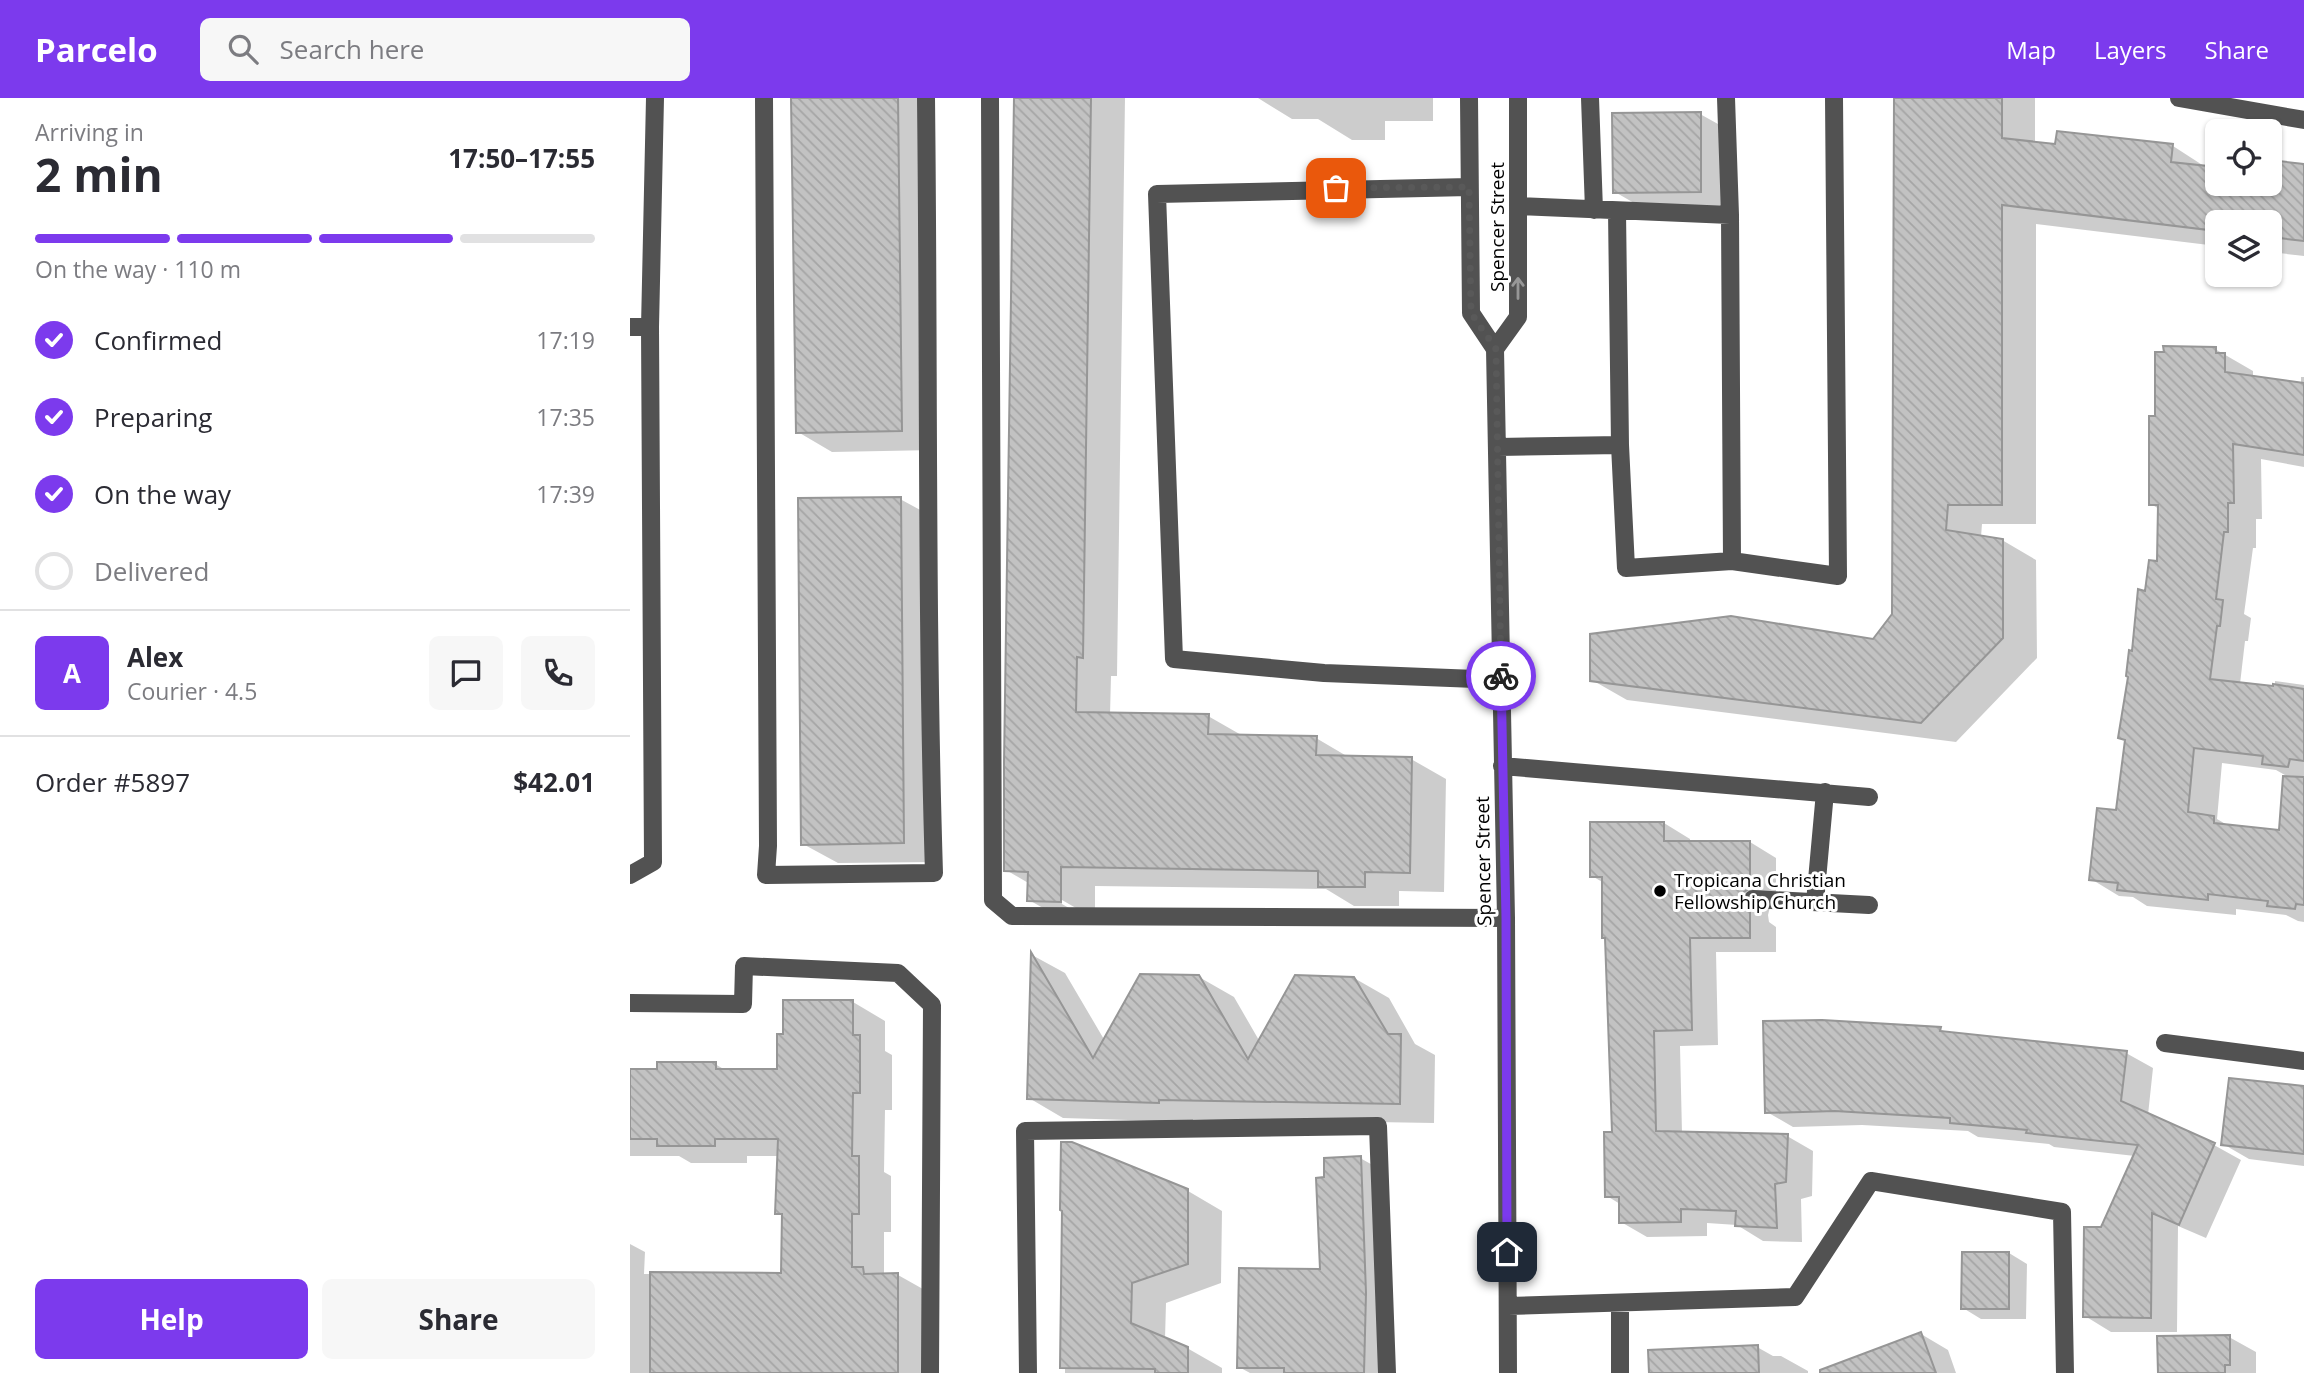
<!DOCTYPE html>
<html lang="en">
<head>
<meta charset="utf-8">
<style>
  body { margin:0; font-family:"Open Sans",sans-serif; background:#f7f7f7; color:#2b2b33; height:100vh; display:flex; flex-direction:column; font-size:26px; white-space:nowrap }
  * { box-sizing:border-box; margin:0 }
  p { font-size:23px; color:#7c7c81 }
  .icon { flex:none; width:38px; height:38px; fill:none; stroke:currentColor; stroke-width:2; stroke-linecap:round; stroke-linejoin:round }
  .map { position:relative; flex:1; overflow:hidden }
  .drawer { display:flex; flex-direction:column; background:#fff; width:630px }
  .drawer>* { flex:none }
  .tools { position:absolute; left:1575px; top:21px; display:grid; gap:14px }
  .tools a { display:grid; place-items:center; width:77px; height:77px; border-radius:10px; background:#fff; box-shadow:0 2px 5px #0004; font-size:35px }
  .pin { position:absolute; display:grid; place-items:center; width:60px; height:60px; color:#fff; margin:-30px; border-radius:14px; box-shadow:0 4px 10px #0006 }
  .courier { position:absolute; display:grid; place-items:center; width:70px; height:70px; margin:-35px; border:5px solid #7c3aed; border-radius:50%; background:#fff; color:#222; box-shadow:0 2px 9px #0007 }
  .head em { font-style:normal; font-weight:700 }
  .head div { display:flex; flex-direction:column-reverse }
  .head { display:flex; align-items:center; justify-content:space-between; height:119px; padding:0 35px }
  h1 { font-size:46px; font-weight:700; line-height:52px }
  .bar { display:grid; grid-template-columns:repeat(4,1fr); gap:10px 7px; align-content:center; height:84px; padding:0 35px }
  .bar i { height:9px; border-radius:5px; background:#e1e1e2 }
  .bar .active { background:#7c3aed }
  .bar p { grid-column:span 4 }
  .line { display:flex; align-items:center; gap:18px; padding:0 35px; border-top:2px solid #e1e1e2 }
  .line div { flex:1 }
  .round { display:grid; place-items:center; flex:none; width:74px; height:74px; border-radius:10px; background:#f7f7f7 }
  ol { padding:0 35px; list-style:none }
  li { display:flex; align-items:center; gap:21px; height:77px }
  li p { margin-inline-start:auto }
  li .icon { padding:7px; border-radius:50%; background:#7c3aed; color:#fff; stroke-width:4 }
  li:last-child { color:#7c7c81 }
  li i { width:38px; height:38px; border:4px solid #e1e1e2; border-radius:50% }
  .action { display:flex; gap:14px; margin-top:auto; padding:14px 35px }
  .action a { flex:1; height:80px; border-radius:10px; background:#7c3aed; color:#fff; font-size:28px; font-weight:700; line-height:80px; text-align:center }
  .action a+a { background:#f7f7f7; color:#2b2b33 }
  header { display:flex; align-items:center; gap:42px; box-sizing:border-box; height:98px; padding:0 35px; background:#7c3aed; color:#fff }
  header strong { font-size:33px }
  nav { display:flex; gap:38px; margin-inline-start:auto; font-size:24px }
  .search { width:490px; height:63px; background:#f7f7f7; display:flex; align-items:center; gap:18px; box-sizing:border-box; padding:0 24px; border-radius:10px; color:#7c7c81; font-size:26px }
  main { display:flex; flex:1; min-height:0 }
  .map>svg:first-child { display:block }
</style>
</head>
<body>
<header>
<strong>Parcelo</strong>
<div class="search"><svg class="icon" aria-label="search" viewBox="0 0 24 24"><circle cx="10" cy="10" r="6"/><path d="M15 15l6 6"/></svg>Search here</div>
<nav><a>Map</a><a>Layers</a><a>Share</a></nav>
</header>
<main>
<section class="drawer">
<div class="head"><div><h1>2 min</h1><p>Arriving in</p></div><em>17:50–17:55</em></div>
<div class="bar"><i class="active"></i><i class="active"></i><i class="active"></i><i></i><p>On the way · 110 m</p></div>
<ol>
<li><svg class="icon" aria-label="check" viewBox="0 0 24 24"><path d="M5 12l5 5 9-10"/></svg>Confirmed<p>17:19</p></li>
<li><svg class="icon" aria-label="check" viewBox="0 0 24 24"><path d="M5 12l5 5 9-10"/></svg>Preparing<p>17:35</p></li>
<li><svg class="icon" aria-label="check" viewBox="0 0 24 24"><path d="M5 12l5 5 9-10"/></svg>On the way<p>17:39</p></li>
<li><i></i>Delivered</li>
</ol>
<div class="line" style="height:126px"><b class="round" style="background:#7c3aed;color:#fff">A</b><div><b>Alex</b><p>Courier · 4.5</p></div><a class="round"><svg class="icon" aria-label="chat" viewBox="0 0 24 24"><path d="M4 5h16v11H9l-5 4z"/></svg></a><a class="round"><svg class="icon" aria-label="phone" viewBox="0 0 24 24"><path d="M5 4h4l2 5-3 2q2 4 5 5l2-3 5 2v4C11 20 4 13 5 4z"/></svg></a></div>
<div class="line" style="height:91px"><div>Order #5897</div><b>$42.01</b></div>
<div class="action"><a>Help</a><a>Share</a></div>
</section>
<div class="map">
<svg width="1674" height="1275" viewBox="0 0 1674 1275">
  <defs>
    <pattern id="building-back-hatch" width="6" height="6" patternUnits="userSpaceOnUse" patternTransform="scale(1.75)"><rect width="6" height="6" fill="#c2c2c2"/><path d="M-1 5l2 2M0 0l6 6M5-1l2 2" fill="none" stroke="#a5a5a5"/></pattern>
  </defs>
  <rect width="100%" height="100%" fill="#fff"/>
  <path fill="#0003" d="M 163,0 L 289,0 L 305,352 L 202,354 L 168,334 Z
    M 386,0 L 495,0 L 487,578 L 481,578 L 480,617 L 578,618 L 613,638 L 686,640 L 720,660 L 781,661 L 816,681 L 814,794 L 769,793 L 769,808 L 724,808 L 696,791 L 465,788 L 465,821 L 432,802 L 432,806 L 460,822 L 434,822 L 399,802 L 400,786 L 376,772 Z
    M 628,0 L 803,0 L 803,23 L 755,23 L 755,42 L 722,42 L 688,21 L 662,21 Z
    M 1266,0 L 1405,0 L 1405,46 L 1543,48 L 1577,70 L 1587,71 L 1587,86 L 1640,86 L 1640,64 L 1674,68 L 1674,158 L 1640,154 L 1640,124 L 1587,124 L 1587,148 L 1406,126 L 1406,426 L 1352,426 L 1351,439 L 1372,442 L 1406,462 L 1407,560 L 1326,644 L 997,602 L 962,582 L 1244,543 L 1264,516 Z
    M 1070,16 L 1097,31 L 1097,109 L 1011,109 L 985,94 Z
    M 1585,251 L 1623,273 L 1623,279 L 1671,286 L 1671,279 L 1674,279 L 1674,369 L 1631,361 L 1632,421 L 1626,421 L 1626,450 L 1623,450 L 1614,516 L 1621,520 L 1618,543 L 1615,543 L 1610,586 L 1645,590 L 1645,583 L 1674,587 L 1674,683 L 1662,681 L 1646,672 L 1592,665 L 1587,721 L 1599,728 L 1674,737 L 1674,824 L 1668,823 L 1656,817 L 1606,811 L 1606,817 L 1517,808 L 1503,799 L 1489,798 L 1461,781 L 1487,714 L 1496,643 L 1490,640 L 1503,555 L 1516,495 L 1529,465 L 1529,411 L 1521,406 L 1527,319 Z
    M 270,401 L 305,420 L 308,764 L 208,765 L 173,746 Z
    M 1034,725 L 1060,741 L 1060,744 L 1120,744 L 1146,760 L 1146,805 L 1140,809 L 1138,817 L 1139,824 L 1146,829 L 1146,854 L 1086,854 L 1088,947 L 1050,948 L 1052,1035 L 1157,1038 L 1183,1053 L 1182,1098 L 1171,1101 L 1172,1144 L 1133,1143 L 1107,1127 L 1077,1125 L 1077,1138 L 1017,1139 L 991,1124 L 990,1106 L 977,1098 L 984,1035 L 974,785 L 962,778 Z
    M 402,857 L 435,875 L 475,943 L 569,879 L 604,899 L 630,944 L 724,880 L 759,900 L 785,946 L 805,957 L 804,1025 L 563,1021 L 563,1024 L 433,1020 L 399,1000 Z
    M 223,904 L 255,923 L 255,953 L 262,957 L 262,1012 L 255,1012 L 254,1074 L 261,1078 L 261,1134 L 254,1134 L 254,1177 L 268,1177 L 300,1195 L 299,1275 L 0,1275 L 0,1146 L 15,1154 L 14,1176 L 153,1177 L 154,1119 L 147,1115 L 149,1058 L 117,1058 L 117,1065 L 61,1065 L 49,1058 L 0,1058 L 0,972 L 28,973 L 85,966 L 97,973 L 148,973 L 155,938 Z
    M 1310,931 L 1317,935 L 1496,955 L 1523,970 L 1518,1017 L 1584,1047 L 1611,1062 L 1576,1140 L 1548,1128 L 1547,1234 L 1481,1234 L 1455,1218 L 1472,1131 L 1505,1058 L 1424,1049 L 1419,1046 L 1348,1039 L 1338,1033 L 1232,1027 L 1163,1029 L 1137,1014 Z
    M 1600,981 L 1674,990 L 1674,1068 L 1619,1061 L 1593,1046 Z
    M 730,1060 L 757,1075 L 760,1275 L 620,1275 L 609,1269 L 692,1172 L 696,1081 Z
    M 558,1093 L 592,1113 L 591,1185 L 536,1205 L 535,1241 L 557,1250 L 592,1270 L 592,1275 L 435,1275 L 435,1271 L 432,1269 Z
    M 1379,1155 L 1397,1166 L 1396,1221 L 1351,1221 L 1333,1210 Z
    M 1291,1236 L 1318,1252 L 1326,1275 L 1212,1275 Z
    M 1599,1239 L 1626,1254 L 1626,1275 L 1529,1275 Z
    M 1127,1249 L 1143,1258 L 1151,1258 L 1178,1273 L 1178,1275 L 1063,1275 Z"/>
  <path fill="url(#building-back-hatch)" stroke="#969696" stroke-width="2" d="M 161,0 L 268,0 L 272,333 L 166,335 Z
    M 384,0 L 461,0 L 453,560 L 447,559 L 446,614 L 579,616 L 578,636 L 687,638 L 686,657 L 782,659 L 780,775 L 735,774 L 735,789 L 688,789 L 688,773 L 431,769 L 431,804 L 397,803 L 398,774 L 374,773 L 374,665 Z
    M 1264,0 L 1372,0 L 1372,40 L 1425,46 L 1427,33 L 1543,46 L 1541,64 L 1587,69 L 1587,86 L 1640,86 L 1640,62 L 1674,66 L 1674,143 L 1640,139 L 1640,124 L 1587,124 L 1587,133 L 1372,107 L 1372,407 L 1318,407 L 1316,432 L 1373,441 L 1373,540 L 1291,625 L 960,583 L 960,536 L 1101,518 L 1243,541 L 1262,516 Z
    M 1071,14 L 1071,94 L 983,95 L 982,15 Z
    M 1533,248 L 1586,249 L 1586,255 L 1595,255 L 1595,274 L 1674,285 L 1674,357 L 1603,346 L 1604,405 L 1598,405 L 1598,434 L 1594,434 L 1586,501 L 1593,502 L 1590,528 L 1587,528 L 1580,581 L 1643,588 L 1643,586 L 1674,591 L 1674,663 L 1660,661 L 1658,669 L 1632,666 L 1633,658 L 1564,650 L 1558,714 L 1584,718 L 1584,725 L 1649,732 L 1653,678 L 1674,679 L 1674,807 L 1666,806 L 1665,811 L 1637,808 L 1638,803 L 1578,796 L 1578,802 L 1487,792 L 1488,785 L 1459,782 L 1467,710 L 1486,712 L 1495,642 L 1488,640 L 1498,579 L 1496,578 L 1499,552 L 1502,553 L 1508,491 L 1515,493 L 1519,462 L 1527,463 L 1528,407 L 1519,407 L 1519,318 L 1525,318 L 1525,254 L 1534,254 Z
    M 271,399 L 274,745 L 171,747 L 168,400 Z
    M 960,724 L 1034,724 L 1034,743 L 1120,743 L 1120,790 L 1114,794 L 1112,801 L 1113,807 L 1120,812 L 1120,840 L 1060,840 L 1062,932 L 1024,933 L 1026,1033 L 1158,1036 L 1156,1084 L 1145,1086 L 1147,1130 L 1105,1128 L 1106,1113 L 1051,1111 L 1051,1124 L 989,1125 L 989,1099 L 975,1099 L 974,1034 L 982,1034 L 975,840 L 972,840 L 972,779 L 960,779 Z
    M 401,854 L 463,960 L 510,876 L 569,877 L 618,961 L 665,877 L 724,879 L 758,936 L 771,936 L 770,1006 L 529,1002 L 529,1005 L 397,1001 Z
    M 153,902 L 223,902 L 223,937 L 230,937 L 230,995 L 223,995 L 222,1058 L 229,1058 L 229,1116 L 222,1116 L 222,1169 L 233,1169 L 234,1176 L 268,1175 L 268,1275 L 20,1275 L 20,1174 L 151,1175 L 152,1116 L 145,1116 L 148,1041 L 85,1041 L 85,1048 L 27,1048 L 27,1041 L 0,1041 L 0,971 L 27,971 L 27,964 L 86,964 L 86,971 L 147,971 L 147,936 L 153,936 Z
    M 1192,922 L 1311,929 L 1310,933 L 1497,953 L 1491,1003 L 1585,1045 L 1549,1127 L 1522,1115 L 1521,1220 L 1453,1219 L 1454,1129 L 1471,1129 L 1508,1047 L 1396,1035 L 1397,1032 L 1320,1025 L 1320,1020 L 1205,1013 L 1135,1015 L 1133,923 Z
    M 1599,980 L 1674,988 L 1674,1056 L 1591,1047 Z
    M 431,1044 L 442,1044 L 558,1091 L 558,1166 L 502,1185 L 501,1225 L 558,1249 L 558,1275 L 525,1275 L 525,1271 L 430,1270 L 432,1113 L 430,1112 Z
    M 731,1058 L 736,1195 L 734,1275 L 654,1275 L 654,1270 L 607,1270 L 609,1170 L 690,1171 L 686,1080 L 694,1079 L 694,1060 Z
    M 1332,1154 L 1379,1154 L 1379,1211 L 1331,1211 Z
    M 1291,1234 L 1306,1275 L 1190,1275 L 1190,1272 Z
    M 1600,1237 L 1600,1267 L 1595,1267 L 1595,1275 L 1528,1275 L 1527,1238 Z
    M 1128,1247 L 1129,1275 L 1019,1275 L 1018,1252 Z"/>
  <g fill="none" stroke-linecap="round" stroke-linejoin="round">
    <path stroke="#525252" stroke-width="18" d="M 134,0 L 138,748 L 136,777 L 304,775 C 296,517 299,259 296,0
      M 360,0 L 363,802 L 382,818 L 876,820
      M 839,0 L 841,215 L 865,251 L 876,820 L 878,1275
      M 960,0 L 964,112
      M 1096,0 L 1100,117 L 1102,463
      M 1549,0 L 1674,22
      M 839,89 L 527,96 L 544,561 L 694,575 L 871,582
      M 888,108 L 1100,117
      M 987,113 L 990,347 L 996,470 L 1102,463 L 1208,478 L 1204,0
      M 0,229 L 20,229
      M 865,251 L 888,219 L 888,0
      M 868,349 L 990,347
      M 872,668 L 1239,699
      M 0,777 L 23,764 L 20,229 L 25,0
      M 1123,801 L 1239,807
      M 1185,804 L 1195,694
      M 0,905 L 113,906 L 114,868 L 268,875 L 302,907 L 300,1275
      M 1535,945 L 1674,963
      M 990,1205 L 990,1275
      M 878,1208 L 1165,1199 L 1241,1083 L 1432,1114 L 1435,1275
      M 398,1275 L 395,1033 L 748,1028 L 757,1275"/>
  </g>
  <defs><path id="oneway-shaft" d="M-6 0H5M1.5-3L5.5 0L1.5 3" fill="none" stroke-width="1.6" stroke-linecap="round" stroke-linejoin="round" transform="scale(1.75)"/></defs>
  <use stroke="#979797" href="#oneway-shaft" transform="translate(888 190) rotate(-90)"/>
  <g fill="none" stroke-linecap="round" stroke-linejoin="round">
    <path stroke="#595959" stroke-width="7" stroke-dasharray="0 12.6" d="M 706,90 L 839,89 L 841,215 L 866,251 L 871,578"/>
    <path stroke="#7c3aed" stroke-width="9" d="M 871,578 L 876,820 L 877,1154"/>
  </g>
  <circle fill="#000" stroke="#fff" stroke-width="2.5" cx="1030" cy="793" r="7"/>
  <g text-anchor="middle" stroke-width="6" stroke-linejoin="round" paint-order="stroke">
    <g font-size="19" fill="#000" stroke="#fff">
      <text transform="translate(867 129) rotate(-90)" y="7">Spencer Street</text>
      <text transform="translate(853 763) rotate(-91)" y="7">Spencer Street</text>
    </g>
    <g font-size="19" fill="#000" stroke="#fff" text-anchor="start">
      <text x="1044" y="789">Tropicana Christian<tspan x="1044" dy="22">Fellowship Church</tspan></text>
    </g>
  </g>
</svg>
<div class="tools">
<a><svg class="icon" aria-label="locate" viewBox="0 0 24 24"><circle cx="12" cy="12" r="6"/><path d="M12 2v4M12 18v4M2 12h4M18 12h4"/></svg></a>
<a><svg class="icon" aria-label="layers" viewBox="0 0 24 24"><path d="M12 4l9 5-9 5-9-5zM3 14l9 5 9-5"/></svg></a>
</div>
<div class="pin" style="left:706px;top:90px;background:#ea580c"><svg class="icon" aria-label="bag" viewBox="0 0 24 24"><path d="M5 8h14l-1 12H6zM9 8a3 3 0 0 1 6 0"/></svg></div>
<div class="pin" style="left:877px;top:1154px;background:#1f2937"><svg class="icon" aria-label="home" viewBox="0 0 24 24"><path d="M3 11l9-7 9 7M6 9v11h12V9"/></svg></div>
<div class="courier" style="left:871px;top:578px"><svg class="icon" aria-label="bike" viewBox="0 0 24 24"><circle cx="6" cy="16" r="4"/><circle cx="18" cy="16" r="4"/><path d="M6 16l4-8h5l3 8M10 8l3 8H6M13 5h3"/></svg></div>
</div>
</main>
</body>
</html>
